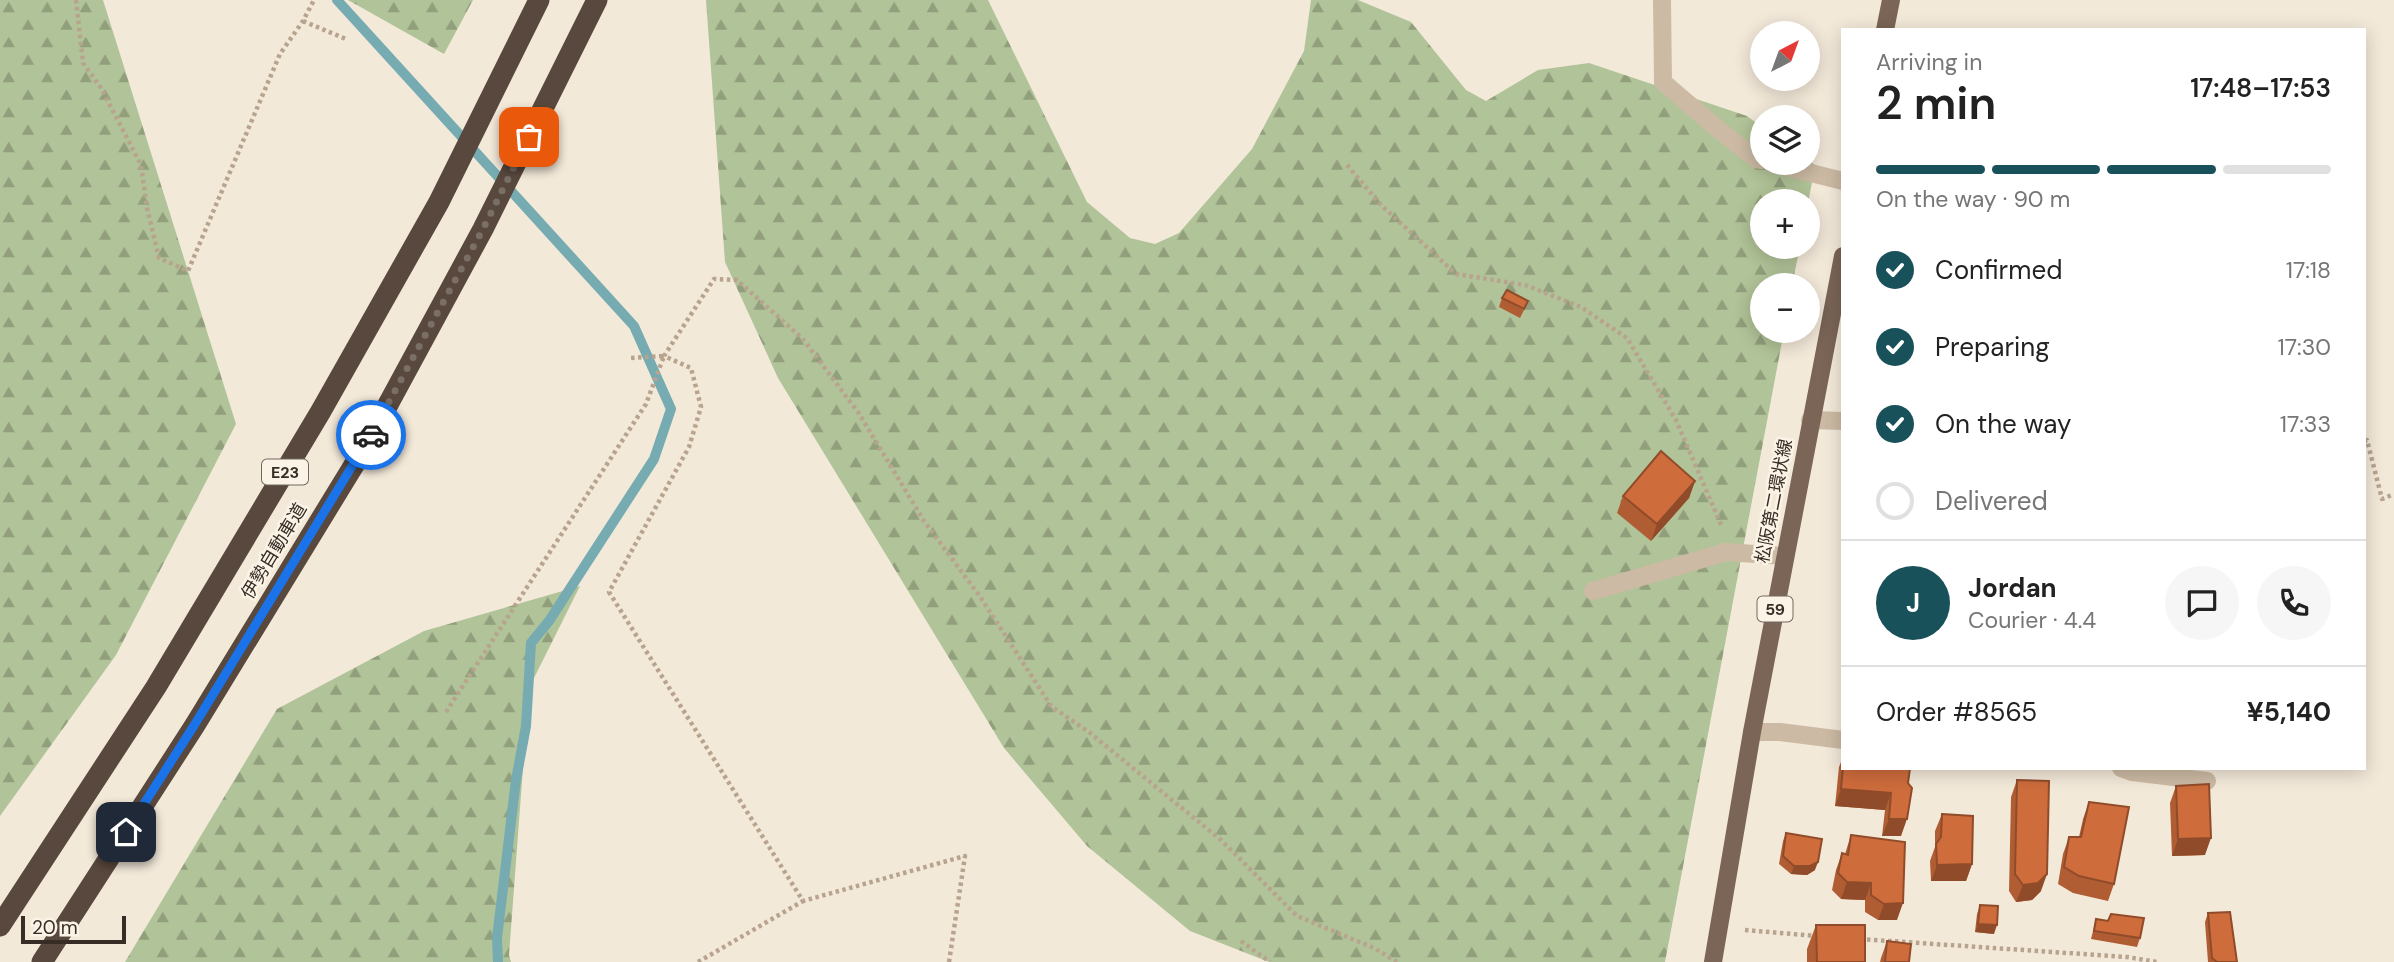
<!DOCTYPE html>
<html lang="en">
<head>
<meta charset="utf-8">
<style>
  body { margin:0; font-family:"DM Sans","Noto Sans JP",sans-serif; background:#f6f6f6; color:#222; height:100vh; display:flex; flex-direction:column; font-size:26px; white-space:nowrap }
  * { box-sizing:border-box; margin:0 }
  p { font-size:23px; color:#767676 }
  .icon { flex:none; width:38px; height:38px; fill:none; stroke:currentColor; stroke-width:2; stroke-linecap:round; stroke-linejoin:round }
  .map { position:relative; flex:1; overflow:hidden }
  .side { position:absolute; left:1841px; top:28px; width:525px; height:742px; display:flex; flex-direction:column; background:#fff; border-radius:0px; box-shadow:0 4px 18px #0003 }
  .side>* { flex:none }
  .needle { width:46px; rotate:41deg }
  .tools { position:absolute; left:1750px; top:21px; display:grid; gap:14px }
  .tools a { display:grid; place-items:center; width:70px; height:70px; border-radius:50%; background:#fff; box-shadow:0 4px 18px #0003; font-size:35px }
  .scale { position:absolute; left:21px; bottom:18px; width:105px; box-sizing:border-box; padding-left:7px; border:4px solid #372d26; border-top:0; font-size:19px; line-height:24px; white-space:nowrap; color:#372d26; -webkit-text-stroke:5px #fbf3e6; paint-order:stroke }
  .pin { position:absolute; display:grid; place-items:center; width:60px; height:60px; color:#fff; margin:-30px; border-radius:14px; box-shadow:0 4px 10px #0006 }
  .courier { position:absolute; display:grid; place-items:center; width:70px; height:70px; margin:-35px; border:5px solid #1a73e8; border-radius:50%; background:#fff; color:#222; box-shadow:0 2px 9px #0007 }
  .head em { font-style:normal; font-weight:600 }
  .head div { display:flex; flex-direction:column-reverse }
  .head { display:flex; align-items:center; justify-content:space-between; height:119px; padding:0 35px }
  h1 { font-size:46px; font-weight:600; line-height:52px }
  .bar { display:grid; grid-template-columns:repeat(4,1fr); gap:10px 7px; align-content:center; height:84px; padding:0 35px }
  .bar i { height:9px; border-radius:5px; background:#e0e0e0 }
  .bar .current { background:#19515b }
  .bar p { grid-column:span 4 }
  .line { display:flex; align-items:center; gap:18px; padding:0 35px; border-top:2px solid #e0e0e0 }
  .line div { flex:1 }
  .round { display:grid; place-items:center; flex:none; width:74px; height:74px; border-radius:37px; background:#f6f6f6 }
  ol { padding:0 35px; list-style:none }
  li { display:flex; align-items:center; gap:21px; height:77px }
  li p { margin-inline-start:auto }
  li .icon { padding:7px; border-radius:50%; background:#19515b; color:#fff; stroke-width:4 }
  li:last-child { color:#767676 }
  li i { width:38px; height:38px; border:4px solid #e0e0e0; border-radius:50% }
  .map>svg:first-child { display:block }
</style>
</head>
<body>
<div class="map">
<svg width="2394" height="962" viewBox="0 0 2394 962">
  <defs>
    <pattern id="forest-firs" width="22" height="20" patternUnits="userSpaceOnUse" patternTransform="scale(1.75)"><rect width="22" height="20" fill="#b1c398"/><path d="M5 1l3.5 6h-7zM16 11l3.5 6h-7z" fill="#919f7c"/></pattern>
  </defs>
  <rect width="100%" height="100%" fill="#f3e9d9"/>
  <path fill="url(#forest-firs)" d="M 0,0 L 103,0 L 236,424 L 116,655 L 0,816 Z
    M 348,0 L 473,0 L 444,54 Z
    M 706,0 L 988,0 L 1087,202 L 1130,238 L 1155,244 L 1179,233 L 1252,149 L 1304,51 L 1311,0 L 1358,0 L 1411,22 L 1466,90 L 1486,101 L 1538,70 L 1589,63 L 1747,116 L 1762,127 L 1762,163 L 1808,163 L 1808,160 L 1815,165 L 1808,204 L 1808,201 L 1762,201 L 1762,247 L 1800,247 L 1792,285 L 1762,285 L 1762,331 L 1784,331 L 1665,962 L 1269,962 L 1190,931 L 1087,846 L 1004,748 L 778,378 L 725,262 Z
    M 580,586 L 529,688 L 509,955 L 511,962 L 125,962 L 277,709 L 424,631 Z"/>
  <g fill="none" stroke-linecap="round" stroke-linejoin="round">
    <path stroke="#76abb2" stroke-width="10" d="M 337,0 L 634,326 L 671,409 L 654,459 L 549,621 L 531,643 L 526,726 L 516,780 L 497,938 L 498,962"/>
    <path stroke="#b8a48e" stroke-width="4.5" stroke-dasharray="3.5 3.5" stroke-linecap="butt" d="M 76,0 L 83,63 L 101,88 L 141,165 L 147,208 L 159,258 L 188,271 L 280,54 L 303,21 L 314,0
      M 303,21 L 346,39
      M 1347,165 L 1381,205 L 1456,274 L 1525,285 L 1581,307 L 1627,338 L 1676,420 L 1722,527
      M 2364,441 L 2367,440 L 2382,499 L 2394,494
      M 446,712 L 646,404 L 664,356 L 630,358
      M 1745,930 L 1816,936
      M 1860,939 L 2127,957 L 2157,962
      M 1241,941 L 1270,962
      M 698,962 L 803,901
      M 949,962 L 965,856 L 803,901 L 609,592 L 689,447 L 701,407 L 691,368 L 664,356 L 714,279 L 737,280 L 802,338 L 858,412 L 924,521 L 981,598 L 1051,706 L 1090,733 L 1221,840 L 1297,916 L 1374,948 L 1397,962"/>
    <path stroke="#ccbaa4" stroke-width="18" d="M 1662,0 L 1663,82 L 1719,130 L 1756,159 L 1762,160
      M 1771,163 L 1843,181
      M 1810,420 L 1843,421
      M 1593,591 L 1726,552 L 1785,556
      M 1752,732 L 1780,732 L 1843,740
      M 2121,768 L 2132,772 L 2207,781"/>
    <path stroke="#7a6556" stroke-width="18" d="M 1885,30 L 1891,0
      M 1713,962 L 1752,732 L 1843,256"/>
    <path stroke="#59483d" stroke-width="21" d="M 0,926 L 156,687 L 321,411 L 439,202 L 539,0
      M 42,962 L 195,725 L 365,447 L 483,229 L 597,0"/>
  </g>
  <path fill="#b15d34" d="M 1502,298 L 1524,310 L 1520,318 L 1499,307 Z
    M 1695,481 L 1689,498 L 1651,541 L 1617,513 L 1623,496 Z
    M 1843,757 L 1843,768 L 1910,768 L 1901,836 L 1882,836 L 1885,810 L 1835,806 L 1839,767 Z
    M 2017,780 L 2041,891 L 2032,900 L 2016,902 L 2009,891 L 2011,797 Z
    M 2176,786 L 2205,855 L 2172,856 L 2170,803 Z
    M 2089,802 L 2114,884 L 2108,901 L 2073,893 L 2058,884 L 2063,854 L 2069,837 L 2079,837 L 2083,819 Z
    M 1942,814 L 1972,864 L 1966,881 L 1931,881 L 1930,861 L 1935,847 L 1935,831 Z
    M 1786,833 L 1815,870 L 1807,875 L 1791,874 L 1779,864 L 1783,841 Z
    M 1851,835 L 1897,920 L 1878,920 L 1865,912 L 1865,900 L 1841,899 L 1832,890 L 1836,870 L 1842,853 L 1845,854 Z
    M 1980,905 L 1994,934 L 1975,932 L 1977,914 Z
    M 2208,913 L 2237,962 L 2208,962 L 2205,922 Z
    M 2096,919 L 2140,938 L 2137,947 L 2091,939 Z
    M 1816,925 L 1865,962 L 1807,962 L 1807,949 Z
    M 1887,941 L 1909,962 L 1880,962 L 1881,958 Z"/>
  <path fill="#904c2a" d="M 1695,481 L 1689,498 L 1651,541 L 1657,524 Z
    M 1841,789 L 1891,793 L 1885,810 L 1835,806 Z
    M 1889,819 L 1907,819 L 1901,836 L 1882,836 Z
    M 2211,838 L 2205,855 L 2172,856 L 2178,839 Z
    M 1818,862 L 1815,870 L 1807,875 L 1791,874 L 1794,866 Z
    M 1972,864 L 1966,881 L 1931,881 L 1937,865 Z
    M 2047,874 L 2041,891 L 2032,900 L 2016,902 L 2023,885 Z
    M 1847,882 L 1871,883 L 1865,900 L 1841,899 Z
    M 1903,903 L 1897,920 L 1878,920 L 1884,904 Z
    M 1978,924 L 1997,925 L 1994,934 L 1975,932 Z"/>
  <path fill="#ce6c3c" stroke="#904c2a" stroke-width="2" d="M 1507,290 L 1528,301 L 1524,309 L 1502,298 Z
    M 1661,451 L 1695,481 L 1657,524 L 1623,496 Z
    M 1843,768 L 1910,768 L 1908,783 L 1912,788 L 1907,819 L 1889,819 L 1891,793 L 1841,789 Z
    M 2017,780 L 2049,781 L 2047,874 L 2038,883 L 2023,885 L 2015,874 Z
    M 2209,784 L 2211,838 L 2178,839 L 2176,786 Z
    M 2089,802 L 2129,807 L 2114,884 L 2079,876 L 2064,867 L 2069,837 L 2081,837 Z
    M 1942,814 L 1973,816 L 1972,864 L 1937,865 L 1936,844 L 1941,837 Z
    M 1786,833 L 1822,839 L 1818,862 L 1810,866 L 1794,866 L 1783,856 Z
    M 1851,835 L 1905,842 L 1903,903 L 1884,904 L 1871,895 L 1871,883 L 1847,882 L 1838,873 L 1842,853 L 1848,855 Z
    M 1980,905 L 1998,906 L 1997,925 L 1978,924 Z
    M 2230,912 L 2237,962 L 2217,962 L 2212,958 L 2208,913 Z
    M 2111,914 L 2144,918 L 2140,938 L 2094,931 L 2096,919 L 2108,921 Z
    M 1816,925 L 1865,925 L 1865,962 L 1817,962 Z
    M 1887,941 L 1911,944 L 1909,962 L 1885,962 Z"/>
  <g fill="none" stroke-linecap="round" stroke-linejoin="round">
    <path stroke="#796f65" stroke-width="7" stroke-dasharray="0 12.6" d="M 371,435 L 483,229 L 529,137"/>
    <path stroke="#1a73e8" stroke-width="9" d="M 126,832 L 195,724 L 371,435"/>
  </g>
  <g text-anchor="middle" stroke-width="5" stroke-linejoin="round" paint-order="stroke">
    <g fill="#fbf3e6" stroke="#726860" stroke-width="2">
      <rect x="262" y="459.5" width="46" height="25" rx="5"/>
      <rect x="1757.5" y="596.5" width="35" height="25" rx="5"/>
    </g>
    <g font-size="16" font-weight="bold" fill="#372d26">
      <text x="285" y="478">E23</text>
      <text x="1775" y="615">59</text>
    </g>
    <g font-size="18" fill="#372d26" stroke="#fbf3e6">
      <text transform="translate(1774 501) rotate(-79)" y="6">松阪第二環状線</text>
      <text transform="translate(274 551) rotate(-59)" y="6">伊勢自動車道</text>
    </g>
  </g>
</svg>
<div class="tools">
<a><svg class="needle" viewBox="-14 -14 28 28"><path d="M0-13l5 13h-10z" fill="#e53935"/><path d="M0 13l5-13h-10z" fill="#767676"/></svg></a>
<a><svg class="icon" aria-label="layers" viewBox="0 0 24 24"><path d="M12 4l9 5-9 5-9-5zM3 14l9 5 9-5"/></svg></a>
<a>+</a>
<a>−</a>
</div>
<div class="scale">20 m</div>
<div class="pin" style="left:529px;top:137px;background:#ea580c"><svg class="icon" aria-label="bag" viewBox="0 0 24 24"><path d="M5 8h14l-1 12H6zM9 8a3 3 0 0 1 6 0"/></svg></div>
<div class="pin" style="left:126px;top:832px;background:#1f2937"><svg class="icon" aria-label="home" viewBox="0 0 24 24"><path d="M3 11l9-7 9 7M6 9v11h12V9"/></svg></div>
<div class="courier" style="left:371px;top:435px"><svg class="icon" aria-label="car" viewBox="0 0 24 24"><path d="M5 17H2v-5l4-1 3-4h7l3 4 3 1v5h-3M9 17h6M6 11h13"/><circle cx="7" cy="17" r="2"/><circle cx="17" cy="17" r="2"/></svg></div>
<section class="side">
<div class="head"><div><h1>2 min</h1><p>Arriving in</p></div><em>17:48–17:53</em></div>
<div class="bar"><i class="current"></i><i class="current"></i><i class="current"></i><i></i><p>On the way · 90 m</p></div>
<ol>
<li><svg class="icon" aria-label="check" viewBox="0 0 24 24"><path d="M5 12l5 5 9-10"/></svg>Confirmed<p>17:18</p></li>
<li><svg class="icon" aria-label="check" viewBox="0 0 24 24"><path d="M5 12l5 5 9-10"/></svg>Preparing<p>17:30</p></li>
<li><svg class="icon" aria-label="check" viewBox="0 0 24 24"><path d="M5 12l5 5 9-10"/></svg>On the way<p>17:33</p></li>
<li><i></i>Delivered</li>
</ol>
<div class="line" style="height:126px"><b class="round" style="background:#19515b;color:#fff">J</b><div><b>Jordan</b><p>Courier · 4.4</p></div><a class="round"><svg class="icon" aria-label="chat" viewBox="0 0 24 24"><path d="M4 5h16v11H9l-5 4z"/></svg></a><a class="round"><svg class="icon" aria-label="phone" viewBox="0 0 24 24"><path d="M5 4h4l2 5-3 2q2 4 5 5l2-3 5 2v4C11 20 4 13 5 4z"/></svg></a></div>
<div class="line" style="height:91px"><div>Order #8565</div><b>¥5,140</b></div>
</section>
</div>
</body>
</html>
